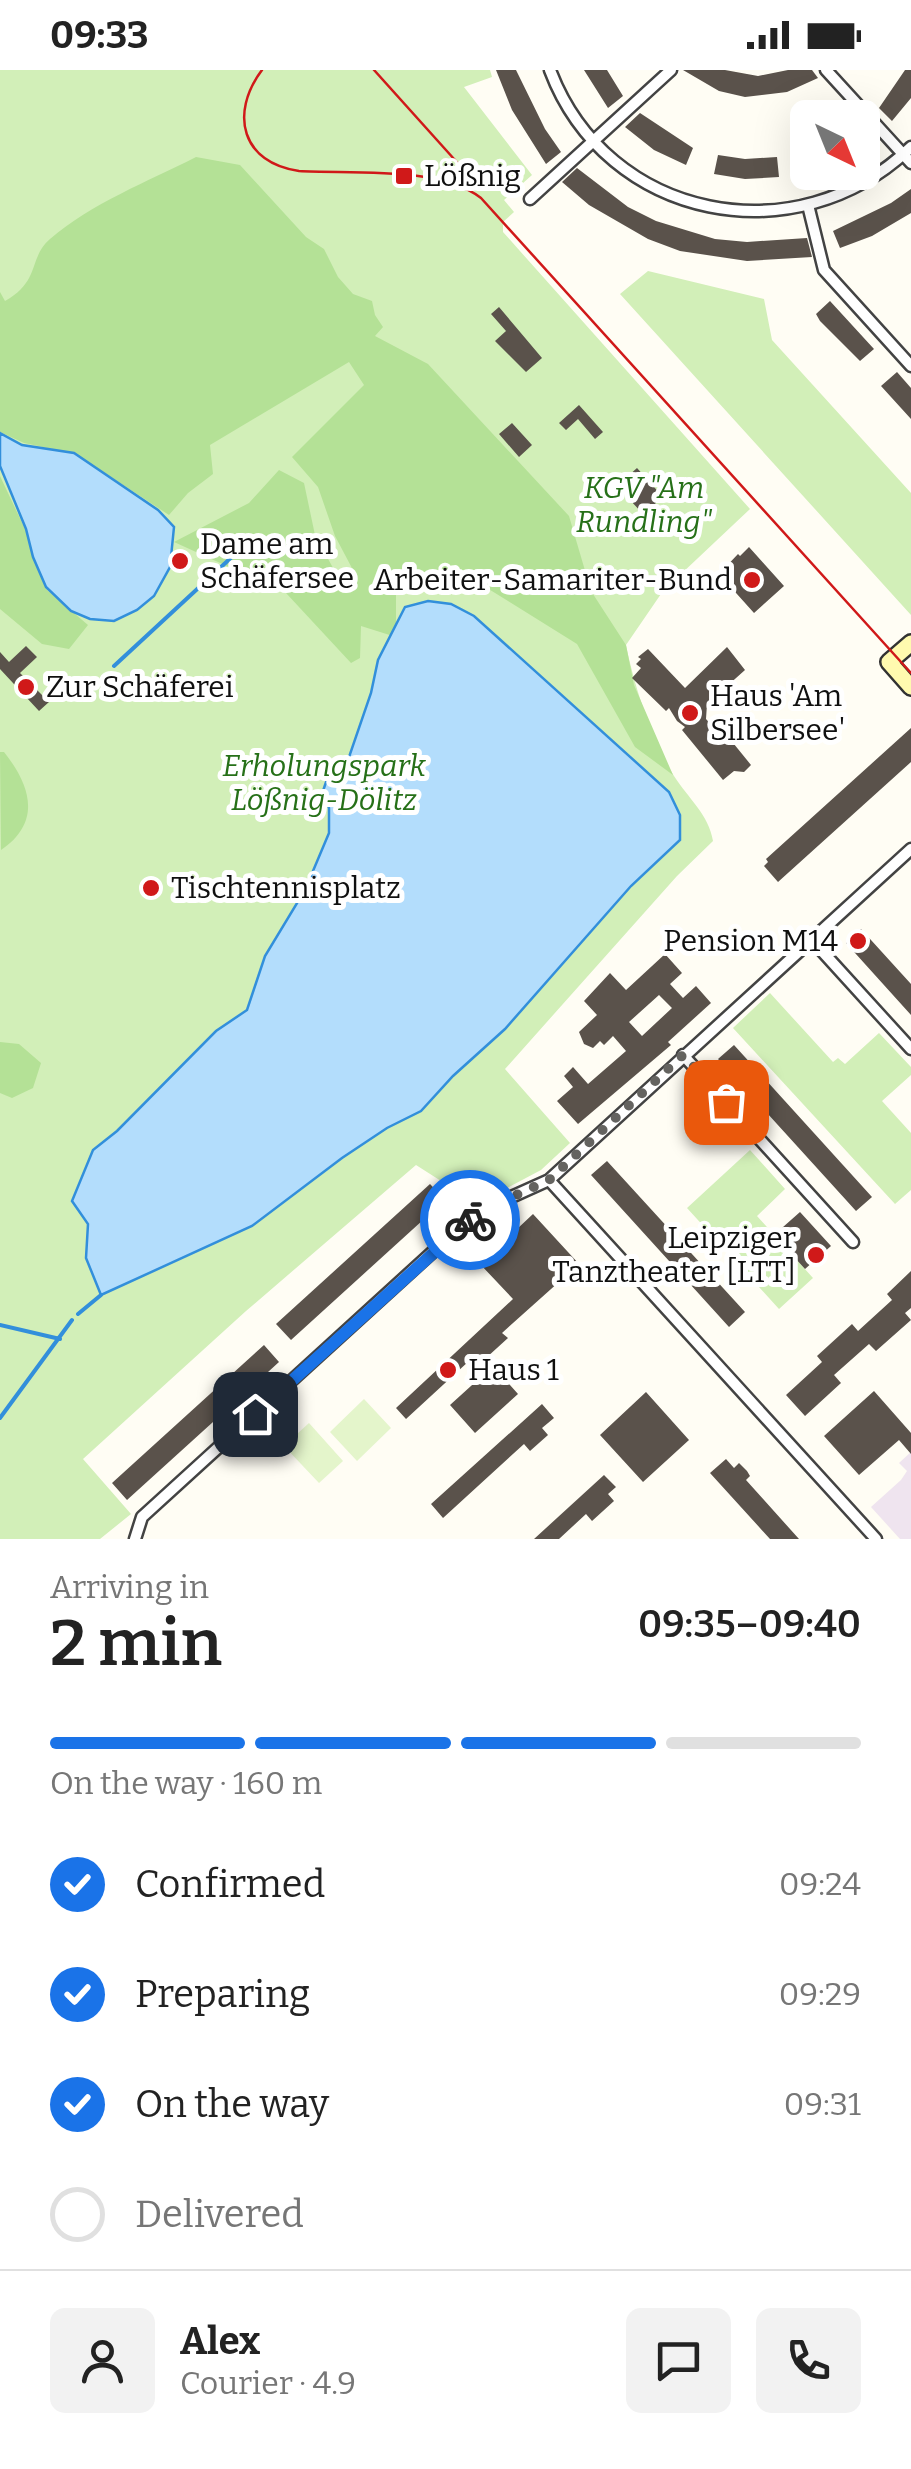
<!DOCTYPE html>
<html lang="en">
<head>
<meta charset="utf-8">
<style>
  body { margin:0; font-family:Bitter,serif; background:#f2f2f2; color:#222; height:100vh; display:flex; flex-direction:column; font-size:38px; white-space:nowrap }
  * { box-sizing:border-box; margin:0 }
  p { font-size:32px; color:#767676 }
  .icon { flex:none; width:55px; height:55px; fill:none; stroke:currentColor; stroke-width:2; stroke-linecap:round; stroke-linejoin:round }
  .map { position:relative; height:1469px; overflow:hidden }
  .sheet { display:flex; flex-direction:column; background:#fff; flex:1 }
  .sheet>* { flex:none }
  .needle { width:65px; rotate:137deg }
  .tools { position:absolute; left:790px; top:30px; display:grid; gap:20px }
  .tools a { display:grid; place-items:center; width:90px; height:90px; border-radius:15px; background:#fff; box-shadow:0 10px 40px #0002; font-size:50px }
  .pin { position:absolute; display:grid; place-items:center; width:85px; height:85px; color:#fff; margin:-42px; border-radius:20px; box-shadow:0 5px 15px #0006 }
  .courier { position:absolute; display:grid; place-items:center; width:100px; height:100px; margin:-50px; border:8px solid #1a73e8; border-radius:50%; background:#fff; color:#222; box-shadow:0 2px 12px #0007 }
  .head em { font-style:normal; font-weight:600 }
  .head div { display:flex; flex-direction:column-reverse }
  .head { display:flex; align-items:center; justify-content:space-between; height:170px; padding:0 50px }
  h1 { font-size:65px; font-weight:600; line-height:75px }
  .bar { display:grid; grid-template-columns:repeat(4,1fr); gap:15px 10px; align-content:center; height:120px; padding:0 50px }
  .bar i { height:12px; border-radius:8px; background:#e0e0e0 }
  .bar .on { background:#1a73e8 }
  .bar p { grid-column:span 4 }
  .line { display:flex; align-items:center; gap:25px; padding:0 50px; border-top:2px solid #e0e0e0 }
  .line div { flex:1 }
  .round { display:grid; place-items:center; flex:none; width:105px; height:105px; border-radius:15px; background:#f2f2f2 }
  ol { padding:0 50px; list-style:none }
  li { display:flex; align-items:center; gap:30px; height:110px }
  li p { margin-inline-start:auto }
  li .icon { padding:10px; border-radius:50%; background:#1a73e8; color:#fff; stroke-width:4 }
  li:last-child { color:#767676 }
  li i { width:55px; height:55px; border:5px solid #e0e0e0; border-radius:50% }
  .status { display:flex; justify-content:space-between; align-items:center; height:70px; padding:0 50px; background:#fff; direction:ltr }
  .status svg { height:28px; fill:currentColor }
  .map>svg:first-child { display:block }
</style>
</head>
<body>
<div class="status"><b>09:33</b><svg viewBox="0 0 49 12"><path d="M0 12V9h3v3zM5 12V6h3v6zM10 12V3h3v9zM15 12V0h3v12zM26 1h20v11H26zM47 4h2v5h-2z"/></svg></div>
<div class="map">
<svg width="911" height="1469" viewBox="0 0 911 1469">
  <rect width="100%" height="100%" fill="#fffdf4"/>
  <path fill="#efe4ef" d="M 911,1382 L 911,1469 L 900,1469 L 871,1437 L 901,1410 L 907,1401 L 899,1393 Z"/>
  <path fill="#d2efb8" d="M 0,0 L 490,0 L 492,7 L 464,17 L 532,105 L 504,130 L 514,142 L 503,152 L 503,162 L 750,439 L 663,521 L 626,575 C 634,615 652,671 674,706 C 688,728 709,745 713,771 L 677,806 L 505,999 L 570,1073 L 541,1100 L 477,1134 L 416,1095 L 246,1241 L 83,1389 L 131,1444 L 100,1469 L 0,1469 Z
    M 648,201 L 764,229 L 772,270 L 911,423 L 911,545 L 620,224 Z
    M 770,923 L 833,992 L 838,988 L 845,994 L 879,963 L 911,997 L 911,1005 L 882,1031 L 911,1063 L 911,1120 L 895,1134 L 733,958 Z
    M 750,1080 L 785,1119 L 757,1146 L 813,1208 L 779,1239 L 687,1138 Z"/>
  <path fill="#b4e196" d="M 196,87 L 240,95 L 306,167 L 324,179 L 338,207 L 353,224 L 372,231 L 375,245 L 383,257 L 375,266 L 428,294 L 569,446 L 591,521 L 626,575 L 634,615 L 673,705 L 635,677 L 577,574 L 487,518 L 421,509 L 396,512 L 396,567 L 361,556 L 360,588 L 351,593 L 286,523 L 174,472 L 249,433 L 279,400 L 304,413 L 315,465 L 338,507 L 353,500 L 335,466 L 318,417 L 292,387 L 364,315 L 349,292 L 210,375 L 213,404 L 188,423 L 169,445 L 76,384 L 24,373 L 0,362 L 0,222 L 5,231 C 41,211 28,188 50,169 C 92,133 147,112 196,87 Z
    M 0,406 L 25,459 L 47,520 L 88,555 L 69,579 L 42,574 L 0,539 Z
    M 0,682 L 4,682 C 31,716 42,752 1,780 Z
    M 0,972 L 19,974 L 41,993 L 33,1018 L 12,1028 L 0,1023 Z"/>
  <path fill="#e4f5cb" d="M 364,1329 L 391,1358 L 357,1391 L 330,1362 Z
    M 309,1353 L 343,1391 L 319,1413 L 284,1376 Z"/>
  <path fill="#b3ddfc" stroke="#328fdb" stroke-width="2.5" d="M 0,363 L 22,375 L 74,383 L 158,440 L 174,457 L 170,497 L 154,526 L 137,540 L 114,551 L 90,549 L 71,541 L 46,517 L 33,487 L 26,459 L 0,396 Z
    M 428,531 L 451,534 L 474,546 L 669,722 L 680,745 L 680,770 L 631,816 L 505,959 L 453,1006 L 421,1041 L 387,1058 L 342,1088 L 252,1156 L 101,1225 L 86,1188 L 88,1154 L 72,1131 L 93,1080 L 117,1061 L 216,961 L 247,940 L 265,886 L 305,820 L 329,763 L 329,738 L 323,721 L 329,703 L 347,693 L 371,623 L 378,590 L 405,537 Z"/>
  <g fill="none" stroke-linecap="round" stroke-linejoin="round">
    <path stroke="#328fdb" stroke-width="4" d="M 114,596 L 234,485
      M 78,1244 L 101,1225
      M 0,1255 L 60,1269
      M 0,1348 L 72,1250"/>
  </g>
  <path fill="#5a524b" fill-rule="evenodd" d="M 496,0 L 516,0 L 545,59 L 561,82 L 546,94 L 512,40 Z
    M 584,0 L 607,0 L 623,26 L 608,38 Z
    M 683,0 L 725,0 L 758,6 L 788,0 L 812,0 L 818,8 L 787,22 L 745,27 L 719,21 Z
    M 905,0 L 911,0 L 911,28 L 892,51 L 879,38 Z
    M 640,43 L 693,78 L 686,95 L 654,80 L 625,57 Z
    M 718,85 L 745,89 L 777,87 L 779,107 L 745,109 L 714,104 Z
    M 577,98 L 628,137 L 656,151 L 715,169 L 747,172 L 807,168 L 812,187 L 747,191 L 680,181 L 648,169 L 589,135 L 562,112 Z
    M 911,119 L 911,143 L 872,166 L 840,178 L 833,161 L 891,133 Z
    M 830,231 L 874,279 L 860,291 L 820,251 L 816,244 Z
    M 499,237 L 542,288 L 526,302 L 495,271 L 506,261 L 491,244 Z
    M 897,302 L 911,318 L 911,349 L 881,316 Z
    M 579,335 L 603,362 L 595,369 L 578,349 L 566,360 L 559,353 Z
    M 512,353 L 532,375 L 519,387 L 499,364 Z
    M 637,398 L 663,427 L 643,444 L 617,416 Z
    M 749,477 L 784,516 L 754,543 L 719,504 L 738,484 L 740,486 Z
    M 26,576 L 37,587 L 20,603 L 49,632 L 39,641 L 0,599 L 0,582 L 9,592 Z
    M 727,577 L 745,600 L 707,634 L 706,649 L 722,667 L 725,663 L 751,695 L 744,702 L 734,701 L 723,710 L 682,660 L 685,657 L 677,651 L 669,638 L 666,641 L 632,608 L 641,598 L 636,594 L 641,589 L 638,587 L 648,579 L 685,618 Z
    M 911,658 L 911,692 L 778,812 L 764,796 L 768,792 L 766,789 Z
    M 861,859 L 911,914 L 911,945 L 846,873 Z
    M 665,884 L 682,903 L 670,914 L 683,928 L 696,916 L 711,933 L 668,972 L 671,975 L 578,1054 L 557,1031 L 573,1017 L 564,1006 L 573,997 L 588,1014 L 626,981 L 613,966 L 604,975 L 600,971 L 593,978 L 584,974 L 579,962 L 597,945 L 584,931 L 610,903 L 626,920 ZM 659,925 L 672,938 L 642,966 L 629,952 Z
    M 734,975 L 872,1127 L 856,1141 L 718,989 Z
    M 607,1091 L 745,1242 L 729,1257 L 591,1105 Z
    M 430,1114 L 445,1130 L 291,1270 L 276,1254 Z
    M 800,1142 L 831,1176 L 805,1199 L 774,1165 Z
    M 533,1144 L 579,1194 L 502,1263 L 508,1268 L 486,1288 L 518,1324 L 475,1363 L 450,1335 L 482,1306 L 469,1291 L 406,1349 L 396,1338 L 513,1229 L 480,1194 Z
    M 911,1201 L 911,1238 L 905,1243 L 911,1250 L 876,1281 L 869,1274 L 834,1305 L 841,1313 L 805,1346 L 786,1325 L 822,1292 L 817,1286 L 852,1254 L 858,1261 L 892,1230 L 887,1224 Z
    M 264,1275 L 279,1292 L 127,1430 L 112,1413 Z
    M 874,1321 L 911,1363 L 911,1384 L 899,1370 L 859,1405 L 824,1366 Z
    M 646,1322 L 689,1370 L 643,1412 L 600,1365 Z
    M 542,1334 L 554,1348 L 542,1358 L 548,1365 L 530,1381 L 524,1374 L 443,1448 L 431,1434 Z
    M 726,1389 L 734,1398 L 739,1393 L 747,1401 L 750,1406 L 746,1410 L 799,1469 L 770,1469 L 710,1403 Z
    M 604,1405 L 616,1417 L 608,1424 L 614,1431 L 592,1451 L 586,1444 L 559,1469 L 534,1469 Z"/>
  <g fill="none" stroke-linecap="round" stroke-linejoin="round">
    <g stroke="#434343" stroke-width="15">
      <path id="minor" d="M 550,0 C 607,151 797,187 911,77
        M 826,0 L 911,93
        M 530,129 L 671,0
        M 808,135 L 824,200 L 911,296
        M 811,869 L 911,979
        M 683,985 L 853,1172
        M 549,1110 L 876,1469
        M 135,1469 L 142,1447 L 459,1158 L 487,1138 L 549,1110 L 911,779"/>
    </g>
    <g stroke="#323232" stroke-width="20">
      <path id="secondary" d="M 911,573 L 889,592 L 911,617"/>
    </g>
    <use href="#minor" stroke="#fff" stroke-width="10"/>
    <use href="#secondary" stroke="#fffaaf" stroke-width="15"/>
    <path stroke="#d01919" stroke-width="2.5" d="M 262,0 C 229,44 242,93 299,101 C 352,104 440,96 481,128 L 911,603
      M 374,0 L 481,119"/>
  </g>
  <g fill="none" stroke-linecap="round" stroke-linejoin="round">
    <path stroke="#646360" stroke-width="10" stroke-dasharray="0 18" d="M 470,1150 L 488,1138 L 549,1110 L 683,985 L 726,1032"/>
    <path stroke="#1a73e8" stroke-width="12" d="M 255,1344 L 470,1150"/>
  </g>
  <g fill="#d01919" stroke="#fff" stroke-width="4">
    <rect x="394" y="96" width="20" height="20" rx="5"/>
    <circle cx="180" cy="491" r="10"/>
    <circle cx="752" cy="510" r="10"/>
    <circle cx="26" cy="617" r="10"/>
    <circle cx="690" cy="643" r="10"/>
    <circle cx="151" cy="818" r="10"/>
    <circle cx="858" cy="871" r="10"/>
    <circle cx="816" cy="1185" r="10"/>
    <circle cx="448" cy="1300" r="10"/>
  </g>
  <g text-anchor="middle" stroke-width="10" stroke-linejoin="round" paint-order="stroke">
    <g font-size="30" fill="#101010" stroke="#fff" text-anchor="start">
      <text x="424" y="116">Lößnig</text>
      <text x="200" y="484">Dame am<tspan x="200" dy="34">Schäfersee</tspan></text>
      <text x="732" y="520" text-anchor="end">Arbeiter-Samariter-Bund</text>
      <text x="46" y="627">Zur Schäferei</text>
      <text x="710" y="636">Haus 'Am<tspan x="710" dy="34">Silbersee'</tspan></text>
      <text x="171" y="828">Tischtennisplatz</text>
      <text x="838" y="881" text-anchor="end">Pension M14</text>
      <text x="796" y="1178" text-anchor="end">Leipziger<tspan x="796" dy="34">Tanztheater [LTT]</tspan></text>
      <text x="468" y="1310">Haus 1</text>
    </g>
    <g font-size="30" font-style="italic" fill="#267018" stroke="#fff">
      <text x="644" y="428">KGV "Am<tspan x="644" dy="34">Rundling"</tspan></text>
      <text x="324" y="706">Erholungspark<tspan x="324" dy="34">Lößnig-Dölitz</tspan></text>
    </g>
  </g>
</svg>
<div class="tools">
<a><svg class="needle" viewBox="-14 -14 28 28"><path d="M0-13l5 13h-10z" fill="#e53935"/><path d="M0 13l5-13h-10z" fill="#767676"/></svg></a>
</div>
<div class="pin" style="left:726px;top:1032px;background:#ea580c"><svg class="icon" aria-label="bag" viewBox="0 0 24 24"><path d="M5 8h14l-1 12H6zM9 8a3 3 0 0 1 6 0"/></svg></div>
<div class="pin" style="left:255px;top:1344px;background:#1f2937"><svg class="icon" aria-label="home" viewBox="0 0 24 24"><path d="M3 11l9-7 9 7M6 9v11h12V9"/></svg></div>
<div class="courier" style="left:470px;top:1150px"><svg class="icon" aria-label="bike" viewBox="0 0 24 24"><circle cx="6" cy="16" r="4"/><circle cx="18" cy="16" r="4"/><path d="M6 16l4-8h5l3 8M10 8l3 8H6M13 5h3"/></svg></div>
</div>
<section class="sheet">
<div class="head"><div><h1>2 min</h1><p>Arriving in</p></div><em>09:35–09:40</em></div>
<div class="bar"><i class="on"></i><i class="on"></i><i class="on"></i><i></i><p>On the way · 160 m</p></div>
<ol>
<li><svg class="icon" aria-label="check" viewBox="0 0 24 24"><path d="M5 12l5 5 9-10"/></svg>Confirmed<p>09:24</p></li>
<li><svg class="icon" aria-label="check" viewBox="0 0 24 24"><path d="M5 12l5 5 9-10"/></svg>Preparing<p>09:29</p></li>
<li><svg class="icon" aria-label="check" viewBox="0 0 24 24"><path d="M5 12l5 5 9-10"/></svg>On the way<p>09:31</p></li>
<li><i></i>Delivered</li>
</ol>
<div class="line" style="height:180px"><a class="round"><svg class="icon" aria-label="person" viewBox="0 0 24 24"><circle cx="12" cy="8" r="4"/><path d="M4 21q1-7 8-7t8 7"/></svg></a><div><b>Alex</b><p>Courier · 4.9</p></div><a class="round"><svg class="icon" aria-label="chat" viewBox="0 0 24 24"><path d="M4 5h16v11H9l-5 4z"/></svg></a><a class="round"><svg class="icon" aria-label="phone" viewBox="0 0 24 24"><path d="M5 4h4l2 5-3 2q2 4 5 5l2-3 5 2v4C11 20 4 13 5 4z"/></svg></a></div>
</section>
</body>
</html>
